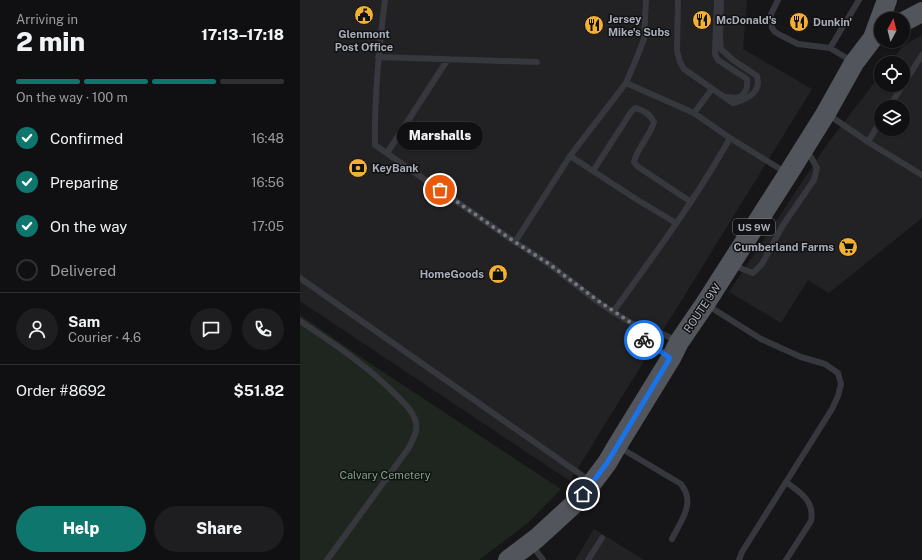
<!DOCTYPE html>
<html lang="en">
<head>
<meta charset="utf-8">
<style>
  body { margin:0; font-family:"Public Sans",sans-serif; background:#1e1e20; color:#f1f3f6; height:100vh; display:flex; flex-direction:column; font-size:15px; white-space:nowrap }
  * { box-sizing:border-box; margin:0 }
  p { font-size:13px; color:#9c9d9f }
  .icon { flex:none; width:22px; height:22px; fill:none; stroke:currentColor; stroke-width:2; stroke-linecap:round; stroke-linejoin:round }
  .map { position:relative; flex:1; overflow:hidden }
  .side { display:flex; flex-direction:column; background:#101012; width:300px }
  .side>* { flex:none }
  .needle { width:26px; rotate:7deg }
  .fabs { position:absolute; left:574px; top:12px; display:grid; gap:8px }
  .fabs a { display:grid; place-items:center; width:36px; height:36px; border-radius:50%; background:#101012; box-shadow:0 1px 3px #0004,0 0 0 1px #303032; font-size:20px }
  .pin { position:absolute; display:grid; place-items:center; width:34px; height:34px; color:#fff; margin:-17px; border:2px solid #fff; border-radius:50%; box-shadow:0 1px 4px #0007 }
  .courier { position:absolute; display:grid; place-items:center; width:40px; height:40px; margin:-20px; border:3px solid #1a73e8; border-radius:50%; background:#fff; color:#222; box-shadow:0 1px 5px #0007 }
  .bubble { position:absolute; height:28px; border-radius:14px; background:#101012; box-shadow:0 1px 3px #0004,0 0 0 1px #303032; font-size:13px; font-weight:800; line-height:28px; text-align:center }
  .head em { font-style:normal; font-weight:800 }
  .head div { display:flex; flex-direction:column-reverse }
  .head { display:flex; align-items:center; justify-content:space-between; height:68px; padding:0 16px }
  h1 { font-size:26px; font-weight:800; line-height:30px }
  .bar { display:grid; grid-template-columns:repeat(4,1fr); gap:6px 4px; align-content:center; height:48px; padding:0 16px }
  .bar i { height:5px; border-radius:3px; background:#303032 }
  .bar .on { background:#0f766e }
  .bar p { grid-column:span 4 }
  .line { display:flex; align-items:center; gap:10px; padding:0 16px; border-top:1px solid #303032 }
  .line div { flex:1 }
  .round { display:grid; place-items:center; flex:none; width:42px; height:42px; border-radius:21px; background:#1e1e20 }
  ol { padding:0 16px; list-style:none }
  li { display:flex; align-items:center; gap:12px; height:44px }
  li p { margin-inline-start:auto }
  li .icon { padding:4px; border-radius:50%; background:#0f766e; color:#fff; stroke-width:4 }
  li:last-child { color:#9c9d9f }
  li i { width:22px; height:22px; border:2px solid #303032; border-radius:50% }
  .cta { display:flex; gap:8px; margin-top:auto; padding:8px 16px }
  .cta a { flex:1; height:46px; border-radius:24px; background:#0f766e; color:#fff; font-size:16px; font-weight:800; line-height:46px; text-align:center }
  .cta a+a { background:#1e1e20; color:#f1f3f6 }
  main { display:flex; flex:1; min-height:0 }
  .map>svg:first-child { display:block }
</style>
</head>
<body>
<main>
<section class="side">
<div class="head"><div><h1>2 min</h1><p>Arriving in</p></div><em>17:13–17:18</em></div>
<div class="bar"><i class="on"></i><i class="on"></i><i class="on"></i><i></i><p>On the way · 100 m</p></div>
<ol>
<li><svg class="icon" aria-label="check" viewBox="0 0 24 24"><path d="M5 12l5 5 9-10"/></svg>Confirmed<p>16:48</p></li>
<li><svg class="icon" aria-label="check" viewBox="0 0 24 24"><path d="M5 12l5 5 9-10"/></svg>Preparing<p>16:56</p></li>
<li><svg class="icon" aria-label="check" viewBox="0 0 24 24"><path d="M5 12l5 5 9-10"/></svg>On the way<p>17:05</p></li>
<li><i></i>Delivered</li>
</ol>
<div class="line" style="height:72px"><a class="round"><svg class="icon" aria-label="person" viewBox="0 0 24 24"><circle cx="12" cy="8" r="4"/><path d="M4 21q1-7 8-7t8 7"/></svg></a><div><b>Sam</b><p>Courier · 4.6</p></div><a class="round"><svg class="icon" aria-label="chat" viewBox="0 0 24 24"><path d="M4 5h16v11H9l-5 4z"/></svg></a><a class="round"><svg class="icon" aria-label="phone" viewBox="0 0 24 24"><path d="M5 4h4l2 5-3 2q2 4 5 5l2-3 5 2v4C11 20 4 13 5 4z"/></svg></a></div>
<div class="line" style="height:52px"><div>Order #8692</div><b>$51.82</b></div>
<div class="cta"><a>Help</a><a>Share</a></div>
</section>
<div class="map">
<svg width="622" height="560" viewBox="0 0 622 560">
  <rect width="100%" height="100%" fill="#161618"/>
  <path fill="#222225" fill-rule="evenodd" d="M 0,0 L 447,0 L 443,49 L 512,89 L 270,481 L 0,301 Z
    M 622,35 L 622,218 L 529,293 L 508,280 L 481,323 L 429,292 L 528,143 L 581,74 L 581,85 L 603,85 L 603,63 L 590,63 L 603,46 ZM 581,107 L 603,107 L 603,129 L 581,129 Z
    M 294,529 L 344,560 L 275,560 Z"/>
  <path fill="#1e261f" d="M 0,315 L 77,368 L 261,489 L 229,522 L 179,560 L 0,560 Z"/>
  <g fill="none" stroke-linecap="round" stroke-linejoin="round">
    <path stroke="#37383d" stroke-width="6" d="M 85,0 C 79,48 74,96 75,145 L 215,242 L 249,264 L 297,301 L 313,312 L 333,324 L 344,325 L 377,341
      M 346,0 L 344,39 L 337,57 L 326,83 L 394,113 L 430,138 L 485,172
      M 378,0 L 377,51 L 380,62 L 384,69 L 417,92 L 433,103 C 443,101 458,95 458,82 C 458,82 457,76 457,76 L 433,60 L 421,49 L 420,39 L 421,0
      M 478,0 L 471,14 L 471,21 L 472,28 L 475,32 L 482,36 L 498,44 L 530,48 L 553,62
      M 417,1 L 415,54 L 418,60 L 447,79 C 448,87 446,96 436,98 C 433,98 429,97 426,97
      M 530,48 L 559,0
      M 78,57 L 237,62
      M 589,107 L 622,55
      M 394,113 L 412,89
      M 529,115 L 568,142 L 622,175
      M 568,142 L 581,120
      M 87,153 L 148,59
      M 270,156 L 336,199 L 376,223
      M 293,171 L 331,112 L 335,108 C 344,110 350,114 354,122 C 350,136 337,148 334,162 L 337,166 L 391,202
      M 215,242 L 270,156 L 326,83
      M 432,265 L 453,273 L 462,264 L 483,225 L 514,180 L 517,168 L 511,157 L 505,152
      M 0,278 L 290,481
      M 407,305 L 461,339 L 501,357 L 525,364 L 538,373 L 541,384 L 538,396 L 532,409 L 442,552 L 439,560
      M 313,312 C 354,255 396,199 430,138
      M 0,321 C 34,344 68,366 97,396 C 104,403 114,412 116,423 C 118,432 112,441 108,449 L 27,560
      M 333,324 L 336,334 L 369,356
      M 319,447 L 381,484 C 383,487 385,490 386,493 C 392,508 378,526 372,539
      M 232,545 L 243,560
      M 288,560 L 302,538
      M 486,560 L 511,521 C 515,501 500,492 486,482"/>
    <path stroke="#53555c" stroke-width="20" d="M 603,22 L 622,12
      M 208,560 L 237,538 L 273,505 L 292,483 L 307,463 L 317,446 L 371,358 L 379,342 L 405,304 L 488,174 L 526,113 L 554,63 L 573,38 L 587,0"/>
  </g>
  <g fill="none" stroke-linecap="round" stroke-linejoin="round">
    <path stroke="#757880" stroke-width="4" stroke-dasharray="0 7.2" d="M 140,190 L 215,242 L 249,264 L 297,300 L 333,324 L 336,334 L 344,340"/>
    <path stroke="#1a73e8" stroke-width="5" d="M 283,494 L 292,483 L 307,463 L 370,358 L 344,340"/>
  </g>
  <defs>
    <g id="civic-disc" transform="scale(1)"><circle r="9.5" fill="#f2b134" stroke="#111113"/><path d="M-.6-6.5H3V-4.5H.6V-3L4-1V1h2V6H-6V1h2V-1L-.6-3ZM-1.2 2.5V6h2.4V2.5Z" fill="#111"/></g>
    <g id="restaurant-disc" transform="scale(1)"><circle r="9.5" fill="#f2b134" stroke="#111113"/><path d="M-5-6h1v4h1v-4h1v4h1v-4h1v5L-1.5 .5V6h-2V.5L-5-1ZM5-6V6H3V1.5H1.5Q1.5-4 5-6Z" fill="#111"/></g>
    <g id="bank-disc" transform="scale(1)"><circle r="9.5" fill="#f2b134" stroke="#111113"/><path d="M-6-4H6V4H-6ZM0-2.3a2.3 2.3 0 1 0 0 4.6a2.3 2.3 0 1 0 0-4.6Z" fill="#111"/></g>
    <g id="supermarket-disc" transform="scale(1)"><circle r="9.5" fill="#f2b134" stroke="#111113"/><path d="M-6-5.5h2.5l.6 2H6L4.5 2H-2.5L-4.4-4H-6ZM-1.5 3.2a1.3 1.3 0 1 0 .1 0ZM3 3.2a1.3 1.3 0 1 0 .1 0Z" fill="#111"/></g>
    <g id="shop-disc" transform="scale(1)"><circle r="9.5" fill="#f2b134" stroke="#111113"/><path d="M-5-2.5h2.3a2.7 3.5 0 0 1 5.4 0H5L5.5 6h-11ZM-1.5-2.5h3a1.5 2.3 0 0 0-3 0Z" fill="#111"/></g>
  </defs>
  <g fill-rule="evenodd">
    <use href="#civic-disc" x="64" y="15"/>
    <use href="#restaurant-disc" x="402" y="20"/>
    <use href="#restaurant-disc" x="499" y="22"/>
    <use href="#restaurant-disc" x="294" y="25"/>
    <use href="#bank-disc" x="58" y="168"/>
    <use href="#supermarket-disc" x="548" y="247"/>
    <use href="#shop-disc" x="198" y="274"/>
  </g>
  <g text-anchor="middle" stroke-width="3" stroke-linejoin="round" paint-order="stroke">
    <rect fill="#111113" stroke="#7b7e86" stroke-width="1" x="433" y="219" width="42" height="16" rx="3"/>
    <g font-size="10" font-weight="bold" fill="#a8adb8">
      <text x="454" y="231">US 9W</text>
    </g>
    <g font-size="11" font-weight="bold" fill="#a8adb8" stroke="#111113" text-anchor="start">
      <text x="308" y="23">Jersey<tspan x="308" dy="13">Mike's Subs</tspan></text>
      <text x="416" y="24">McDonald's</text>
      <text x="513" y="26">Dunkin'</text>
      <text x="64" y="38" text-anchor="middle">Glenmont<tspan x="64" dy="13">Post Office</tspan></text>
      <text x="72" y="172">KeyBank</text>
      <text x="534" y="251" text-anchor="end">Cumberland Farms</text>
      <text x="184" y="278" text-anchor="end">HomeGoods</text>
    </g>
    <g font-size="11" fill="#a8adb8" stroke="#111113">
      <text transform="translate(402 308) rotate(-56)" y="4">ROUTE 9W</text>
    </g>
    <g font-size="11" fill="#7fa381" stroke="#111113">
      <text x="85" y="479">Calvary Cemetery</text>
    </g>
  </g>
</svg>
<div class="fabs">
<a><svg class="needle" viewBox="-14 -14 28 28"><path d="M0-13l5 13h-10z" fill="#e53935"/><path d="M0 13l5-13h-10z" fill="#9c9d9f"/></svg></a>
<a><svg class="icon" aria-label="locate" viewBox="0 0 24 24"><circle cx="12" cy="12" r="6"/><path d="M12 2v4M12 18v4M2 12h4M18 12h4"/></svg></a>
<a><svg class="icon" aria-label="layers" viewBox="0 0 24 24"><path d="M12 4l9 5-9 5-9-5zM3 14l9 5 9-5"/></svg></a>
</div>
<div class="pin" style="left:140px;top:190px;background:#ea580c"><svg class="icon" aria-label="bag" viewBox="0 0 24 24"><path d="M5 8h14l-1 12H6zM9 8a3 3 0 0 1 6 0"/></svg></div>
<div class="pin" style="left:283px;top:494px;background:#1f2937"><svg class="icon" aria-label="home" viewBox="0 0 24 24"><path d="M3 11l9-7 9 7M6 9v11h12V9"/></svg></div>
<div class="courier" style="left:344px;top:340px"><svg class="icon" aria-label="bike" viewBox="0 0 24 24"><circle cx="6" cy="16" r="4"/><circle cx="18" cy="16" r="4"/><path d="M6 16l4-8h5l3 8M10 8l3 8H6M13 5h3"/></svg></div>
<div class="bubble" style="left:97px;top:122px;width:86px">Marshalls</div>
</div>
</main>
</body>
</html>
